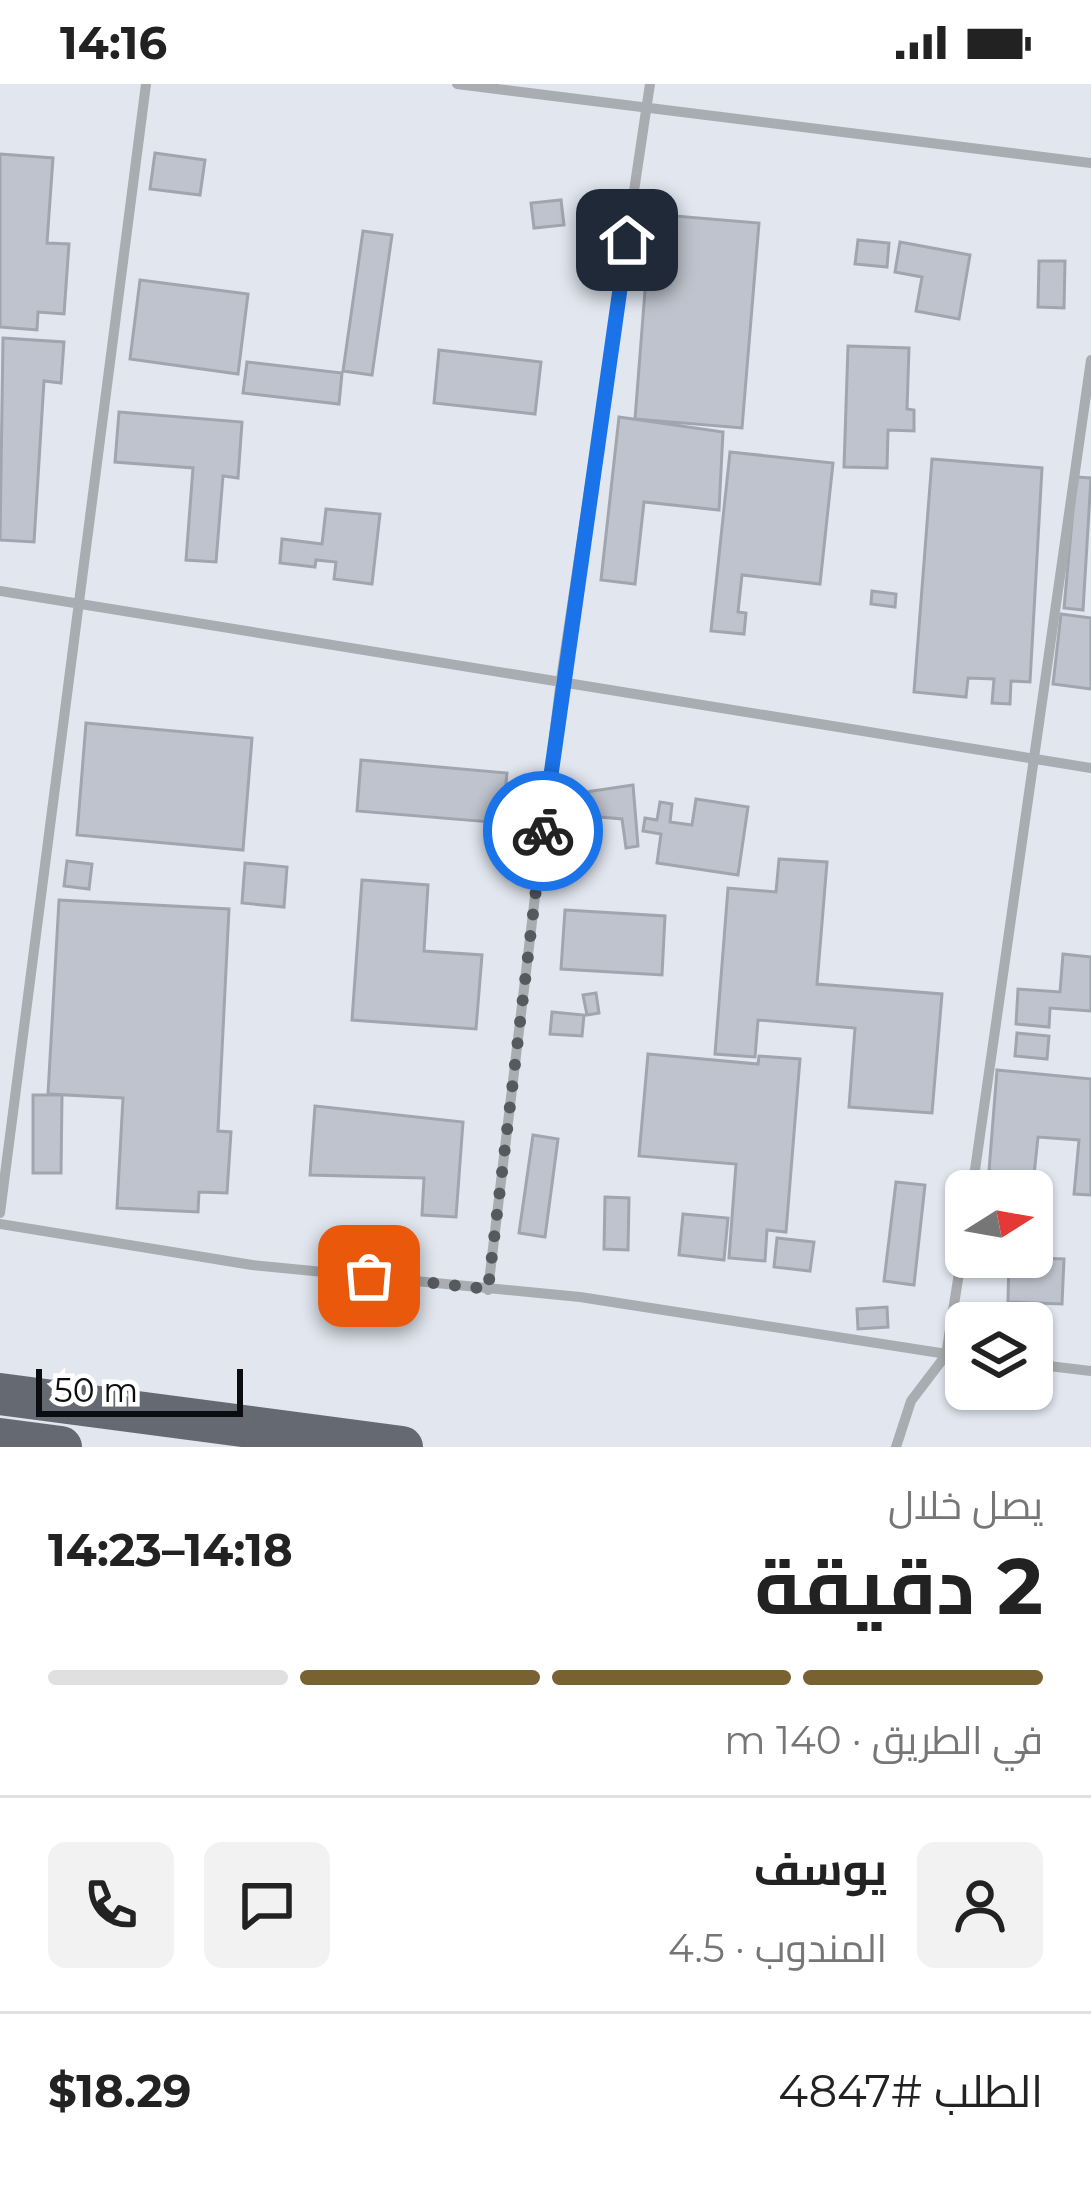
<!DOCTYPE html>
<html lang="ar">
<head>
<meta charset="utf-8">
<style>
  body { margin:0; font-family:Montserrat,Cairo,sans-serif; background:#f2f2f2; color:#222; direction:rtl; height:100vh; display:flex; flex-direction:column; font-size:45px; white-space:nowrap }
  * { box-sizing:border-box; margin:0 }
  p { font-size:39px; color:#767676 }
  .icon { flex:none; width:66px; height:66px; fill:none; stroke:currentColor; stroke-width:2; stroke-linecap:round; stroke-linejoin:round }
  .map { position:relative; height:1363px; overflow:hidden; direction:ltr }
  .panel { display:flex; flex-direction:column; background:#fff; flex:1 }
  .panel>* { flex:none }
  .needle { width:78px; rotate:79deg }
  .tools { position:absolute; left:945px; top:1086px; display:grid; gap:24px }
  .tools a { display:grid; place-items:center; width:108px; height:108px; border-radius:18px; background:#fff; box-shadow:0 3px 9px #0004; font-size:60px }
  .scale { position:absolute; left:36px; bottom:30px; width:207px; box-sizing:border-box; padding-left:12px; border:6px solid #0b0d10; border-top:0; font-size:33px; line-height:42px; white-space:nowrap; color:#0b0d10; -webkit-text-stroke:9px #fff; paint-order:stroke }
  .pin { position:absolute; display:grid; place-items:center; width:102px; height:102px; color:#fff; margin:-51px; border-radius:24px; box-shadow:0 6px 18px #0006 }
  .courier { position:absolute; display:grid; place-items:center; width:120px; height:120px; margin:-60px; border:9px solid #1a73e8; border-radius:50%; background:#fff; color:#222; box-shadow:0 3px 15px #0007 }
  .overview em { font-style:normal; font-weight:700 }
  .overview div { display:flex; flex-direction:column-reverse }
  .overview { display:flex; align-items:center; justify-content:space-between; height:204px; padding:0 48px }
  h1 { font-size:78px; font-weight:700; line-height:90px }
  .bar { display:grid; grid-template-columns:repeat(4,1fr); gap:18px 12px; align-content:center; height:144px; padding:0 48px }
  .bar i { height:15px; border-radius:9px; background:#e0e0e0 }
  .bar .active { background:#796232 }
  .bar p { grid-column:span 4 }
  .line { display:flex; align-items:center; gap:30px; padding:0 48px; border-top:3px solid #e0e0e0 }
  .line div { flex:1 }
  .round { display:grid; place-items:center; flex:none; width:126px; height:126px; border-radius:18px; background:#f2f2f2 }
  .status { display:flex; justify-content:space-between; align-items:center; height:84px; padding:0 60px; background:#fff; direction:ltr }
  .status svg { height:33px; fill:currentColor }
  .map>svg:first-child { display:block }
</style>
</head>
<body>
<div class="status"><b>14:16</b><svg viewBox="0 0 49 12"><path d="M0 12V9h3v3zM5 12V6h3v6zM10 12V3h3v9zM15 12V0h3v12zM26 1h20v11H26zM47 4h2v5h-2z"/></svg></div>
<div class="map">
<svg width="1091" height="1363" viewBox="0 0 1091 1363">
  <rect width="100%" height="100%" fill="#e1e6ef"/>
  <path fill="#bfc3cd" stroke="#a1a5af" stroke-width="3" d="M 155,69 L 205,76 L 200,111 L 150,105 Z
    M 0,70 L 53,74 L 47,159 L 69,160 L 64,230 L 38,228 L 37,246 L 0,243 Z
    M 561,116 L 564,141 L 534,144 L 531,119 Z
    M 651,130 L 759,139 L 742,344 L 635,335 Z
    M 363,147 L 392,151 L 372,291 L 343,287 Z
    M 858,156 L 889,159 L 887,183 L 855,180 Z
    M 900,158 L 970,171 L 959,235 L 916,227 L 922,193 L 895,188 Z
    M 1039,177 L 1065,177 L 1064,224 L 1038,223 Z
    M 140,196 L 248,210 L 238,290 L 130,275 Z
    M 3,254 L 64,258 L 61,299 L 44,297 L 34,458 L 0,456 Z
    M 848,262 L 909,264 L 907,325 L 914,326 L 914,347 L 888,346 L 887,384 L 844,383 Z
    M 439,266 L 541,278 L 535,330 L 434,319 Z
    M 247,278 L 342,289 L 339,320 L 243,309 Z
    M 119,328 L 242,338 L 238,394 L 223,392 L 216,478 L 186,476 L 193,384 L 115,378 Z
    M 619,333 L 723,348 L 719,426 L 644,418 L 635,500 L 601,496 Z
    M 730,368 L 833,379 L 820,500 L 742,491 L 738,528 L 746,529 L 744,550 L 711,547 Z
    M 932,375 L 1042,384 L 1030,598 L 1011,597 L 1010,620 L 992,619 L 994,595 L 968,594 L 966,613 L 914,608 Z
    M 1076,393 L 1091,394 L 1083,526 L 1064,524 Z
    M 326,425 L 380,430 L 372,500 L 334,495 L 336,478 L 316,476 L 315,483 L 280,479 L 282,455 L 322,460 Z
    M 872,507 L 896,510 L 895,523 L 871,520 Z
    M 1061,530 L 1091,534 L 1091,605 L 1053,600 Z
    M 86,639 L 252,654 L 243,766 L 77,751 Z
    M 361,676 L 507,689 L 502,739 L 357,727 Z
    M 633,701 L 638,762 L 626,764 L 622,735 L 589,732 L 586,708 Z
    M 696,715 L 748,723 L 738,791 L 657,779 L 661,750 L 643,747 L 645,734 L 657,736 L 660,718 L 672,720 L 670,738 L 692,741 Z
    M 779,775 L 827,778 L 817,900 L 942,910 L 932,1029 L 849,1023 L 855,944 L 758,936 L 755,973 L 715,970 L 728,804 L 776,808 Z
    M 67,777 L 92,780 L 89,805 L 64,802 Z
    M 245,779 L 287,783 L 284,823 L 242,819 Z
    M 362,796 L 428,801 L 424,867 L 482,871 L 476,945 L 352,936 Z
    M 59,816 L 229,825 L 218,1047 L 231,1048 L 227,1109 L 199,1108 L 198,1128 L 117,1124 L 123,1014 L 48,1010 Z
    M 565,826 L 665,832 L 662,891 L 561,885 Z
    M 1063,870 L 1091,873 L 1091,927 L 1050,924 L 1049,943 L 1016,940 L 1018,905 L 1060,908 Z
    M 596,909 L 599,929 L 587,931 L 583,911 Z
    M 552,928 L 584,931 L 582,952 L 550,950 Z
    M 1017,949 L 1049,952 L 1047,975 L 1015,972 Z
    M 648,970 L 758,980 L 759,972 L 800,975 L 786,1148 L 767,1146 L 765,1177 L 729,1174 L 736,1080 L 639,1072 Z
    M 997,986 L 1091,995 L 1091,1111 L 1074,1110 L 1079,1056 L 1038,1053 L 1034,1091 L 989,1087 Z
    M 33,1011 L 62,1011 L 61,1089 L 33,1089 Z
    M 315,1022 L 463,1038 L 456,1133 L 422,1131 L 424,1094 L 310,1091 Z
    M 533,1051 L 558,1055 L 545,1153 L 519,1149 Z
    M 896,1098 L 925,1101 L 914,1201 L 884,1197 Z
    M 605,1113 L 629,1114 L 628,1166 L 604,1165 Z
    M 683,1130 L 728,1134 L 724,1176 L 679,1171 Z
    M 777,1154 L 814,1158 L 810,1187 L 774,1183 Z
    M 1009,1173 L 1064,1175 L 1062,1220 L 1008,1218 Z
    M 887,1223 L 888,1243 L 858,1245 L 857,1225 Z"/>
  <g fill="none" stroke-linecap="round" stroke-linejoin="round">
    <path stroke="#a9acb0" stroke-width="10" d="M 457,0 L 1091,79
      M 0,507 L 1091,684
      M 972,1107 L 1091,276
      M 0,1129 L 146,0
      M 0,1140 L 252,1181 L 580,1213 L 966,1273
      M 488,1206 L 561,595 L 650,0
      M 1032,1280 L 1091,1287
      M 896,1363 L 911,1317 L 946,1271 L 966,1145"/>
    <path stroke="#656a72" stroke-width="42" d="M 0,1310 L 402,1363
      M 0,1355 L 61,1363"/>
  </g>
  <g fill="none" stroke-linecap="round" stroke-linejoin="round">
    <path stroke="#56595e" stroke-width="12" stroke-dasharray="0 21.6" d="M 369,1192 L 488,1205 L 543,747"/>
    <path stroke="#1a73e8" stroke-width="15" d="M 543,747 L 627,156"/>
  </g>
</svg>
<div class="tools">
<a><svg class="needle" viewBox="-14 -14 28 28"><path d="M0-13l5 13h-10z" fill="#e53935"/><path d="M0 13l5-13h-10z" fill="#767676"/></svg></a>
<a><svg class="icon" aria-label="layers" viewBox="0 0 24 24"><path d="M12 4l9 5-9 5-9-5zM3 14l9 5 9-5"/></svg></a>
</div>
<div class="scale">50 m</div>
<div class="pin" style="left:369px;top:1192px;background:#ea580c"><svg class="icon" aria-label="bag" viewBox="0 0 24 24"><path d="M5 8h14l-1 12H6zM9 8a3 3 0 0 1 6 0"/></svg></div>
<div class="pin" style="left:627px;top:156px;background:#1f2937"><svg class="icon" aria-label="home" viewBox="0 0 24 24"><path d="M3 11l9-7 9 7M6 9v11h12V9"/></svg></div>
<div class="courier" style="left:543px;top:747px"><svg class="icon" aria-label="bike" viewBox="0 0 24 24"><circle cx="6" cy="16" r="4"/><circle cx="18" cy="16" r="4"/><path d="M6 16l4-8h5l3 8M10 8l3 8H6M13 5h3"/></svg></div>
</div>
<section class="panel">
<div class="overview"><div><h1>2 دقيقة</h1><p>يصل خلال</p></div><em>14:18–14:23</em></div>
<div class="bar"><i class="active"></i><i class="active"></i><i class="active"></i><i></i><p>في الطريق · 140 m</p></div>
<div class="line" style="height:216px"><a class="round"><svg class="icon" aria-label="person" viewBox="0 0 24 24"><circle cx="12" cy="8" r="4"/><path d="M4 21q1-7 8-7t8 7"/></svg></a><div><b>يوسف</b><p>المندوب · 4.5</p></div><a class="round"><svg class="icon" aria-label="chat" viewBox="0 0 24 24"><path d="M4 5h16v11H9l-5 4z"/></svg></a><a class="round"><svg class="icon" aria-label="phone" viewBox="0 0 24 24"><path d="M5 4h4l2 5-3 2q2 4 5 5l2-3 5 2v4C11 20 4 13 5 4z"/></svg></a></div>
<div class="line" style="height:156px"><div>الطلب #4847</div><b>$18.29</b></div>
</section>
</body>
</html>
